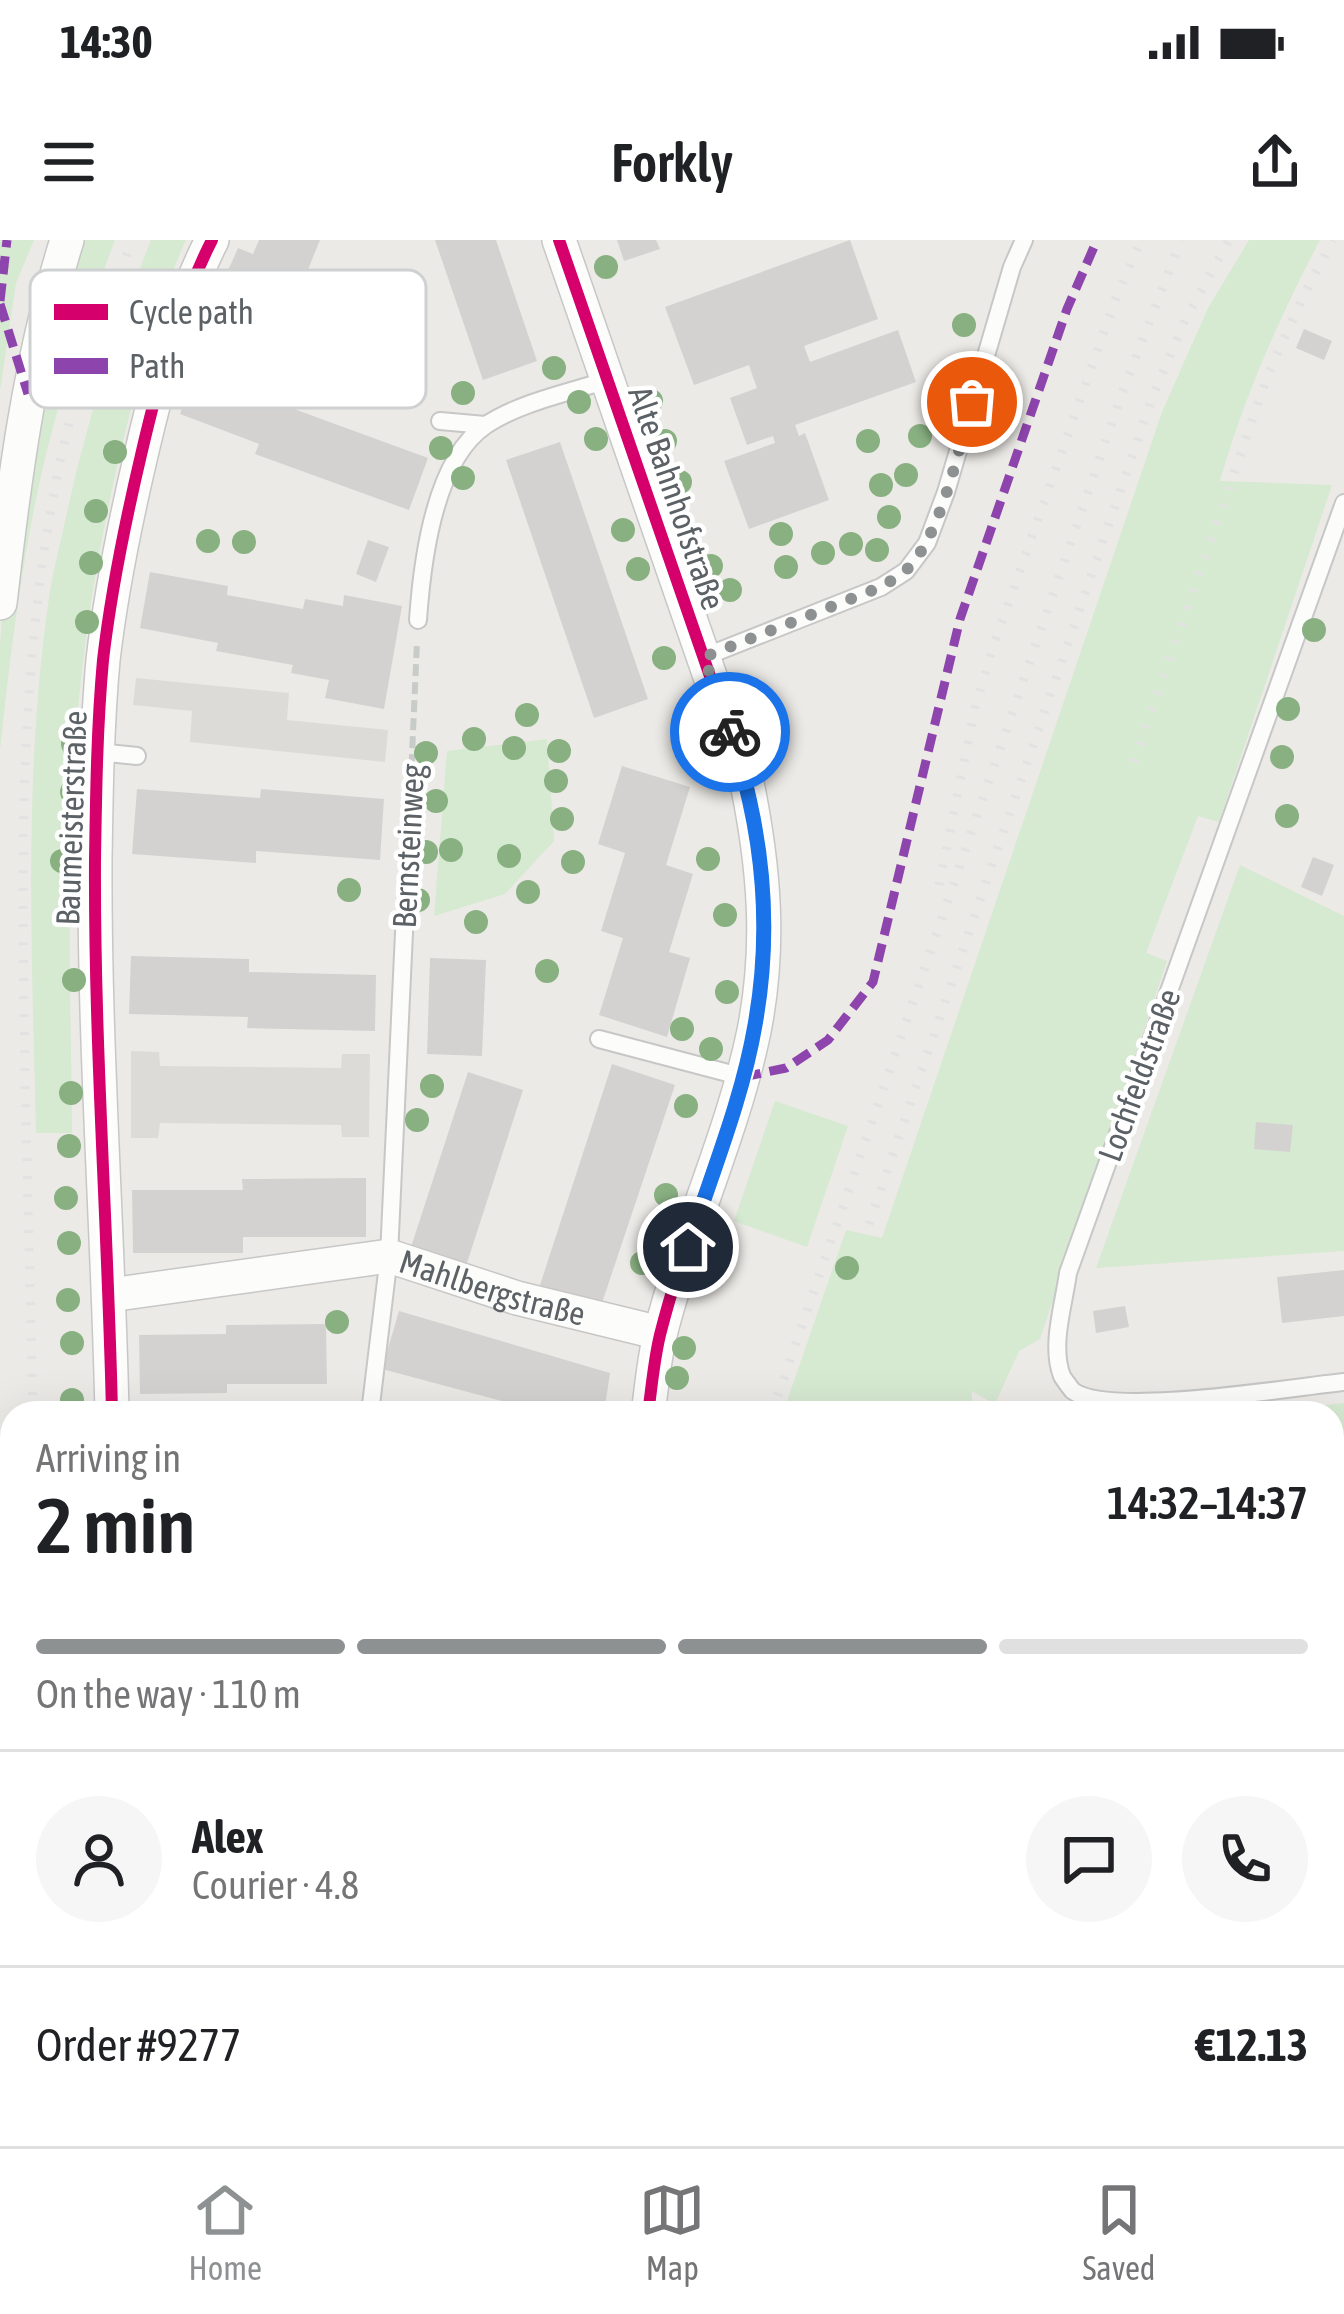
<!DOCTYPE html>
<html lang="en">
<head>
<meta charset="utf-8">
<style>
  body { margin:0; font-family:"Asap Condensed",sans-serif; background:#f6f6f6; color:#202124; height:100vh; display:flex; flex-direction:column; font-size:45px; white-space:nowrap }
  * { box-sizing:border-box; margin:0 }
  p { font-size:39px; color:#757577 }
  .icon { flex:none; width:66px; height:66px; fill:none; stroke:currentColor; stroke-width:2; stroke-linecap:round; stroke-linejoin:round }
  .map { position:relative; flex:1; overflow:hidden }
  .panel { position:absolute; left:0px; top:1161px; width:1344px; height:747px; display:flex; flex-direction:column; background:#fff; border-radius:36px 36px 0 0; box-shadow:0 12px 48px #0002 }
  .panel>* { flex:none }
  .pin { position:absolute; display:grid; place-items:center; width:102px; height:102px; color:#fff; margin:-51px; border:6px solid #fff; border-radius:50%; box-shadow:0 3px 12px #0007 }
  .courier { position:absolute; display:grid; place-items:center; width:120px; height:120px; margin:-60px; border:9px solid #1a73e8; border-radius:50%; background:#fff; color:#222; box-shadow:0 3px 15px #0007 }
  .summary em { font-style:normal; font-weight:600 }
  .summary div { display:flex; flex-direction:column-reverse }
  .summary { display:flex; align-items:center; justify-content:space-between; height:204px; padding:0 36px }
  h1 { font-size:78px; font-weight:600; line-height:90px }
  .bar { display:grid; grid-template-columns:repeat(4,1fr); gap:18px 12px; align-content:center; height:144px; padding:0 36px }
  .bar i { height:15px; border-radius:9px; background:#e0e0e0 }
  .bar .active { background:#8e9192 }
  .bar p { grid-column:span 4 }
  .line { display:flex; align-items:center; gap:30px; padding:0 36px; border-top:3px solid #e0e0e0 }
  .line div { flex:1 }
  .round { display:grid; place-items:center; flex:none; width:126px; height:126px; border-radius:63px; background:#f6f6f6 }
  .status { display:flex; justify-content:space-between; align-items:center; height:84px; padding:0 60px; background:#fff; direction:ltr }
  .status svg { height:33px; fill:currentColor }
  header { display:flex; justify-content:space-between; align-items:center; height:156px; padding:0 36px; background:#fff; font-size:54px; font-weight:600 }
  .dock { display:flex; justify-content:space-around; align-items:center; height:168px; border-top:3px solid #e0e0e0; background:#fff; font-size:33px; color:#757577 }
  .dock a { display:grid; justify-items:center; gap:6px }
  .dock .active { color:#8e9192 }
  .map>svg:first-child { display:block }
</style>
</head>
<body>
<div class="status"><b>14:30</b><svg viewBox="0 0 49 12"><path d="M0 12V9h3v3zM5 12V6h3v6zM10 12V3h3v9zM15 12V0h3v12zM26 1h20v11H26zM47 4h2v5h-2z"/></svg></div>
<header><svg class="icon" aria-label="menu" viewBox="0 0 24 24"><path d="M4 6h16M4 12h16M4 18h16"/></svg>Forkly<svg class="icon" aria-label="share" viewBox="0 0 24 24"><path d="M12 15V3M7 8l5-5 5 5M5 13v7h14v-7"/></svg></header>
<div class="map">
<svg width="1344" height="1906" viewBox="0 0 1344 1906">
  <rect width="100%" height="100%" fill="#eceae6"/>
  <path fill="#dddbd7" d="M 136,438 L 289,453 L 287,480 L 388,490 L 385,522 L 190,502 L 192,471 L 133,465 Z
    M 131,811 L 159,812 L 160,826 L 341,828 L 342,814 L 370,814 L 369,897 L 342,897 L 341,885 L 160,883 L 158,898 L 131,898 Z
    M 330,1896 L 543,1896 L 542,1906 L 306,1906 L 329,1903 Z
    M 578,1896 L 1266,1896 L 1319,1906 L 578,1906 Z"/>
  <path fill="#d6e9d1" d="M 0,0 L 34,0 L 16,43 L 0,151 Z
    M 83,0 L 115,0 C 89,69 65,138 47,210 C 23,308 11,409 0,510 L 0,404 L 5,338 L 56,74 Z
    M 151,0 L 186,0 C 162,52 147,110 132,165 C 105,269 86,374 77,480 C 65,617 71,755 72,893 L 36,893 C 32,714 23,535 49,358 C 52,334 59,310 64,286 C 85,188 114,93 151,0 Z
    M 1249,0 L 1320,0 C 1279,78 1244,157 1220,241 L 1332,245 L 1219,582 L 1198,576 L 1146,713 L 1167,721 L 1040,1099 L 1019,1111 L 995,1164 L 1116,1173 L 995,1173 L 994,1164 L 972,1151 L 972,1173 L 783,1173 L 846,990 L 882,998 L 1162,172 L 1208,68 Z
    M 547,499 L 554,601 L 505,654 L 434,676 L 447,511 Z
    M 1240,625 L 1344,676 L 1344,1011 L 1096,1028 Z
    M 775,861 L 848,886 L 807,1007 L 734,981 Z
    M 1344,1163 L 1344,1864 L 1332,1860 L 1332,1173 L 1251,1173 Z
    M 60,1896 L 330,1896 L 329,1903 L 306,1906 L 60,1906 Z"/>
  <path fill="#d4d2d0" d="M 259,0 L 320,0 L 305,37 L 293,32 L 260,109 L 204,85 L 238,8 L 253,14 Z
    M 435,0 L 496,0 L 537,121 L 483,140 Z
    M 617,0 L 656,0 L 660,9 L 624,21 Z
    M 850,0 L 878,79 L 804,106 L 810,122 L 898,90 L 916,142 L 795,185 L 799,196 L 805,193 L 829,260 L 749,289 L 724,221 L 775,203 L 773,196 L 747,205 L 730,158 L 757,148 L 753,137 L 749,125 L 694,145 L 665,67 Z
    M 1304,89 L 1332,101 L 1324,120 L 1296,108 Z
    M 198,123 L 278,153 L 275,162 L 428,218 L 409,270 L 255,214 L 259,204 L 180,174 Z
    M 560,202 L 648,459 L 594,478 L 506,220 Z
    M 368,300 L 389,307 L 376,342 L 356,334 Z
    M 150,332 L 228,346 L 227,355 L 303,369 L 305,359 L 343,366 L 344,355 L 402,366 L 384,469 L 325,458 L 329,440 L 291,433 L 293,425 L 216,411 L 218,403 L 140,388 Z
    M 622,526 L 690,547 L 666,625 L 693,634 L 669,712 L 690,718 L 667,797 L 599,775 L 623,698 L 601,691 L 625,613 L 598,604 Z
    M 137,549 L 260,558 L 261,549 L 384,559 L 380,620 L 256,611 L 256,623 L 132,614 Z
    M 1313,617 L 1334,625 L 1322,656 L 1301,647 Z
    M 131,716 L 249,719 L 249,732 L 376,735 L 375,791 L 247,788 L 248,777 L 129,774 Z
    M 430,718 L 486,720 L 482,816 L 427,814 Z
    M 612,824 L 675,845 L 601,1066 L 540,1045 Z
    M 468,832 L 523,850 L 466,1026 L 411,1007 Z
    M 1256,882 L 1293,885 L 1290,912 L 1254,909 Z
    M 366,938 L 366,997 L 243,997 L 243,1013 L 133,1013 L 132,950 L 243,950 L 242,939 Z
    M 1344,1030 L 1344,1076 L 1282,1083 L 1277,1037 Z
    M 1125,1066 L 1129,1087 L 1096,1093 L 1093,1071 Z
    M 399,1071 L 610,1133 L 604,1173 L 546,1173 L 382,1129 Z
    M 326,1084 L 327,1144 L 227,1144 L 227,1153 L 140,1154 L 139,1095 L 226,1094 L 226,1085 Z
    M 790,1896 L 945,1896 L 944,1906 L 790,1906 Z"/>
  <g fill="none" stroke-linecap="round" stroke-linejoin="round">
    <g stroke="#c7c7c7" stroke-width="20">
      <path id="service" d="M 176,89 L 286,137 L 291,125 L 313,134
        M 440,181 L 485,185
        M 1344,263 L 1068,1033 C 1064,1064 1050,1106 1062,1136 C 1063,1138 1071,1149 1073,1151 C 1110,1178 1293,1147 1344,1142
        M 418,380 C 422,322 434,220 486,185 C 521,162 568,153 607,140
        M 704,417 L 881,347 L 906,331 L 927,303 L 946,252 L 1012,27 L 1024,0
        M 98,512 L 137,516
        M 599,799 L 743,837
        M 370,1173 L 389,1016 L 405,671"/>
    </g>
    <g stroke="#c7c7c7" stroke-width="36">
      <g id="minor">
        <path d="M 559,0 L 747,543 C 764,627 771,705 754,791 C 733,893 687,989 661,1091 C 654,1117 652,1146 648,1173"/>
        <path d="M 0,363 C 14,240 30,118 67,0"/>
        <path id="s1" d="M 110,1055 L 389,1016 L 517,1058 L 660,1093"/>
        <path d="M 112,1173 C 108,988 94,804 95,620 C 96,553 97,486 103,420 C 111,351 125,283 141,215 C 158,142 178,67 212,0"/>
        <path d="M 0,1329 L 12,1886"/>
        <path d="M 1332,1894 L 1344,1898"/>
        <path d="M 550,1906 L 550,1896"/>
      </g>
    </g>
    <path stroke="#c7ccc8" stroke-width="6" stroke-dasharray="12 6" stroke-linecap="butt" d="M 406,652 L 417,402
      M 1332,1450 L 1344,1452
      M 1332,1590 L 1344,1592
      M 78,1896 L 79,1906"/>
    <use href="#service" stroke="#fcfcfb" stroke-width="16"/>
    <use href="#minor" stroke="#fcfcfb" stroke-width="33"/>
    <path stroke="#e3e2e2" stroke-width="9" stroke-dasharray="3 15" stroke-linecap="butt" d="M 1134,522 L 1269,132 L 1303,57 L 1333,0
      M 939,645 L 975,468 L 993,407 L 1116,58 L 1141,0
      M 869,984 L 1151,161 L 1185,80 L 1229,0
      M 33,1173 C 30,1039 26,905 24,771 C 21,585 22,400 61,217 C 77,143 107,71 132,0
      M 772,1173 L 1121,156 L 1181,0
      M 47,1896 L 47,1906
      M 626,1896 L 627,1906"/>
    <path stroke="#8e44ad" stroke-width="9" stroke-dasharray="18 9" stroke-linecap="butt" d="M 0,61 L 7,0
      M 0,64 L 28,154
      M 743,837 L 786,828 L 828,800 L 873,742 L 960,379 L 1067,69 L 1097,0
      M 348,1906 L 358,1896"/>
    <g stroke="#fff" stroke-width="20">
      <path id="cycleway" d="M 559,0 L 747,543 C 764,627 771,705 754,791 C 733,893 687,989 661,1091 C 654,1117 652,1146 648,1173
        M 112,1173 C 108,988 94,804 95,620 C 96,553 97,486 103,420 C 111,351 125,283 141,215 C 158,142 178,67 212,0"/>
    </g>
    <use href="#cycleway" stroke="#d6006c" stroke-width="12"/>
  </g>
  <g fill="#88b081">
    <circle cx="606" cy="27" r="12"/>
    <circle cx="964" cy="85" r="12"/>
    <circle cx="554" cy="128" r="12"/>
    <circle cx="463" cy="153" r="12"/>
    <circle cx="131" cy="157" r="12"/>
    <circle cx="651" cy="161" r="12"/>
    <circle cx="939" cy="161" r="12"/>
    <circle cx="579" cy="162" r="12"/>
    <circle cx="920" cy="196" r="12"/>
    <circle cx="596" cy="199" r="12"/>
    <circle cx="665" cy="201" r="12"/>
    <circle cx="868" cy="201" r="12"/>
    <circle cx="441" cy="208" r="12"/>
    <circle cx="115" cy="212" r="12"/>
    <circle cx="906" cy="235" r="12"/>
    <circle cx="463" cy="238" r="12"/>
    <circle cx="680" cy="242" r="12"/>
    <circle cx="881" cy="245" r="12"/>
    <circle cx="96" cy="271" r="12"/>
    <circle cx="889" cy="277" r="12"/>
    <circle cx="623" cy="290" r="12"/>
    <circle cx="781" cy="294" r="12"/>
    <circle cx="208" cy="301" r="12"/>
    <circle cx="244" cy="302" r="12"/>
    <circle cx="851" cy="304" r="12"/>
    <circle cx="877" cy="310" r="12"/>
    <circle cx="823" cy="313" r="12"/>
    <circle cx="91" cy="323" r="12"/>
    <circle cx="711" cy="326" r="12"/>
    <circle cx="786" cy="327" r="12"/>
    <circle cx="638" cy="329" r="12"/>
    <circle cx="730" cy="350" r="12"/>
    <circle cx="87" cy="382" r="12"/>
    <circle cx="1314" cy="390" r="12"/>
    <circle cx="664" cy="418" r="12"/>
    <circle cx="696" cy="465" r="12"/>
    <circle cx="1288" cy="469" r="12"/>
    <circle cx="527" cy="475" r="12"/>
    <circle cx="474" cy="499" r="12"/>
    <circle cx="73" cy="504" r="12"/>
    <circle cx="514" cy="508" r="12"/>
    <circle cx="559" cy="511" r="12"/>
    <circle cx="691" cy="512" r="12"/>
    <circle cx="426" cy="513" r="12"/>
    <circle cx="1282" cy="517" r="12"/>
    <circle cx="556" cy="541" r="12"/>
    <circle cx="72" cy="552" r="12"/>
    <circle cx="436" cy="561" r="12"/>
    <circle cx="1287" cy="576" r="12"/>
    <circle cx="562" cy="579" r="12"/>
    <circle cx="451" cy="610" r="12"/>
    <circle cx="426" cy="612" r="12"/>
    <circle cx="509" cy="616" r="12"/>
    <circle cx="708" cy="619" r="12"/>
    <circle cx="62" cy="621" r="12"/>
    <circle cx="573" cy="622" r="12"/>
    <circle cx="349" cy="650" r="12"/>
    <circle cx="528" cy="652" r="12"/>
    <circle cx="418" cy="660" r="12"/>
    <circle cx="67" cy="675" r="12"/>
    <circle cx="725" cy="675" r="12"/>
    <circle cx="476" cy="682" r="12"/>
    <circle cx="547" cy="731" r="12"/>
    <circle cx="74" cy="740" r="12"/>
    <circle cx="727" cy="752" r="12"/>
    <circle cx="682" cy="789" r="12"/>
    <circle cx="711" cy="809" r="12"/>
    <circle cx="432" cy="846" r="12"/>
    <circle cx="71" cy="853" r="12"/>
    <circle cx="686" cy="866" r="12"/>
    <circle cx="417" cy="880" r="12"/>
    <circle cx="69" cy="906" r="12"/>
    <circle cx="666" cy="955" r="12"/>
    <circle cx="66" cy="958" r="12"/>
    <circle cx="69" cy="1003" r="12"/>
    <circle cx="642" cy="1023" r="12"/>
    <circle cx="847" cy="1028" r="12"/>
    <circle cx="68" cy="1060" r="12"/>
    <circle cx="337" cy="1082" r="12"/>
    <circle cx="72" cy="1103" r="12"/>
    <circle cx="684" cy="1108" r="12"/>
    <circle cx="677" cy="1138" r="12"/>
    <circle cx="72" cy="1160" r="12"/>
  </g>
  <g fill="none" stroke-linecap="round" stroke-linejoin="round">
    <path stroke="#8e9192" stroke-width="12" stroke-dasharray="0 21.6" d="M 730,492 L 704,417 L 881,347 C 888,342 898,338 905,331 C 940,300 959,208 972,162"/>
    <path stroke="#1a73e8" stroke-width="15" d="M 688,1007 C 711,935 742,861 755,785 C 773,685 763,588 730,492"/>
  </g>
  <g text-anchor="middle" stroke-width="9" stroke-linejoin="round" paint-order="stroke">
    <g font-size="33" fill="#5b6165" stroke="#fff">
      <text transform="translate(677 258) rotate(71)" y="12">Alte Bahnhofstraße</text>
      <text transform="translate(71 578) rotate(-88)" y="12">Baumeisterstraße</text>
      <text transform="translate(408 606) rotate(-87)" y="12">Bernsteinweg</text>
      <text transform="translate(1139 835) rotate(-70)" y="12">Lochfeldstraße</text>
      <text dy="12" stroke="none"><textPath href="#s1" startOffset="390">Mahlbergstraße</textPath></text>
    </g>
  </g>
  <rect x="30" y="30" width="396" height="138" rx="18" fill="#fff" stroke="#ced0d1" stroke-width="3"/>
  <rect x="54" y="64" width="54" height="16" fill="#d6006c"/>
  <rect x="54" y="118" width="54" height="16" fill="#8e44ad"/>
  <g font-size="33" fill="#5b6165">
    <text x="129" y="84">Cycle path</text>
    <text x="129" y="138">Path</text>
  </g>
</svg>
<div class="pin" style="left:972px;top:162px;background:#ea580c"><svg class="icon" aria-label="bag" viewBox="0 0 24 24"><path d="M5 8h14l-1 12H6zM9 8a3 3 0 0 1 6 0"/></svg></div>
<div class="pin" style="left:688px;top:1007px;background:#1f2937"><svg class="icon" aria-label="home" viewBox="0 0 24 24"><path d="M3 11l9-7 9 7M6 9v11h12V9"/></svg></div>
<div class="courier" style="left:730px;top:492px"><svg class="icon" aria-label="bike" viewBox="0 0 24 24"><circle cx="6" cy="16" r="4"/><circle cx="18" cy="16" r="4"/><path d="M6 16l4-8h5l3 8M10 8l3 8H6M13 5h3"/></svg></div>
<section class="panel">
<div class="summary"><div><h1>2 min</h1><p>Arriving in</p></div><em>14:32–14:37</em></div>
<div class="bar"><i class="active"></i><i class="active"></i><i class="active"></i><i></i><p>On the way · 110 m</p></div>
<div class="line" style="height:216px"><a class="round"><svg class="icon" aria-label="person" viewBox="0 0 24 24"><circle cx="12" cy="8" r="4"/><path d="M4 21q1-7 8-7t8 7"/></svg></a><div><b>Alex</b><p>Courier · 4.8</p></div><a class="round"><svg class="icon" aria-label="chat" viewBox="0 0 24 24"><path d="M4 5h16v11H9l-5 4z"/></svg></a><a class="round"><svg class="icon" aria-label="phone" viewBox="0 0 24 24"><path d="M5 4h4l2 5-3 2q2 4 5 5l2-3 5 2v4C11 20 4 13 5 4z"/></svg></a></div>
<div class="line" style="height:156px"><div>Order #9277</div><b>€12.13</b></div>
</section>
</div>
<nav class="dock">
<a class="active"><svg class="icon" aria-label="home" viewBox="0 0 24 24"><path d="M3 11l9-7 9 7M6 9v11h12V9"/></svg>Home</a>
<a><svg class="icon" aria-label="map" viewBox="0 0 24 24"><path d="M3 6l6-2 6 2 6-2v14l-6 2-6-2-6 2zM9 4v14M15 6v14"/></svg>Map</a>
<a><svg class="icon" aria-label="saved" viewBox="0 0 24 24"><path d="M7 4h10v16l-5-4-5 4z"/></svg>Saved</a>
</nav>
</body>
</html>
